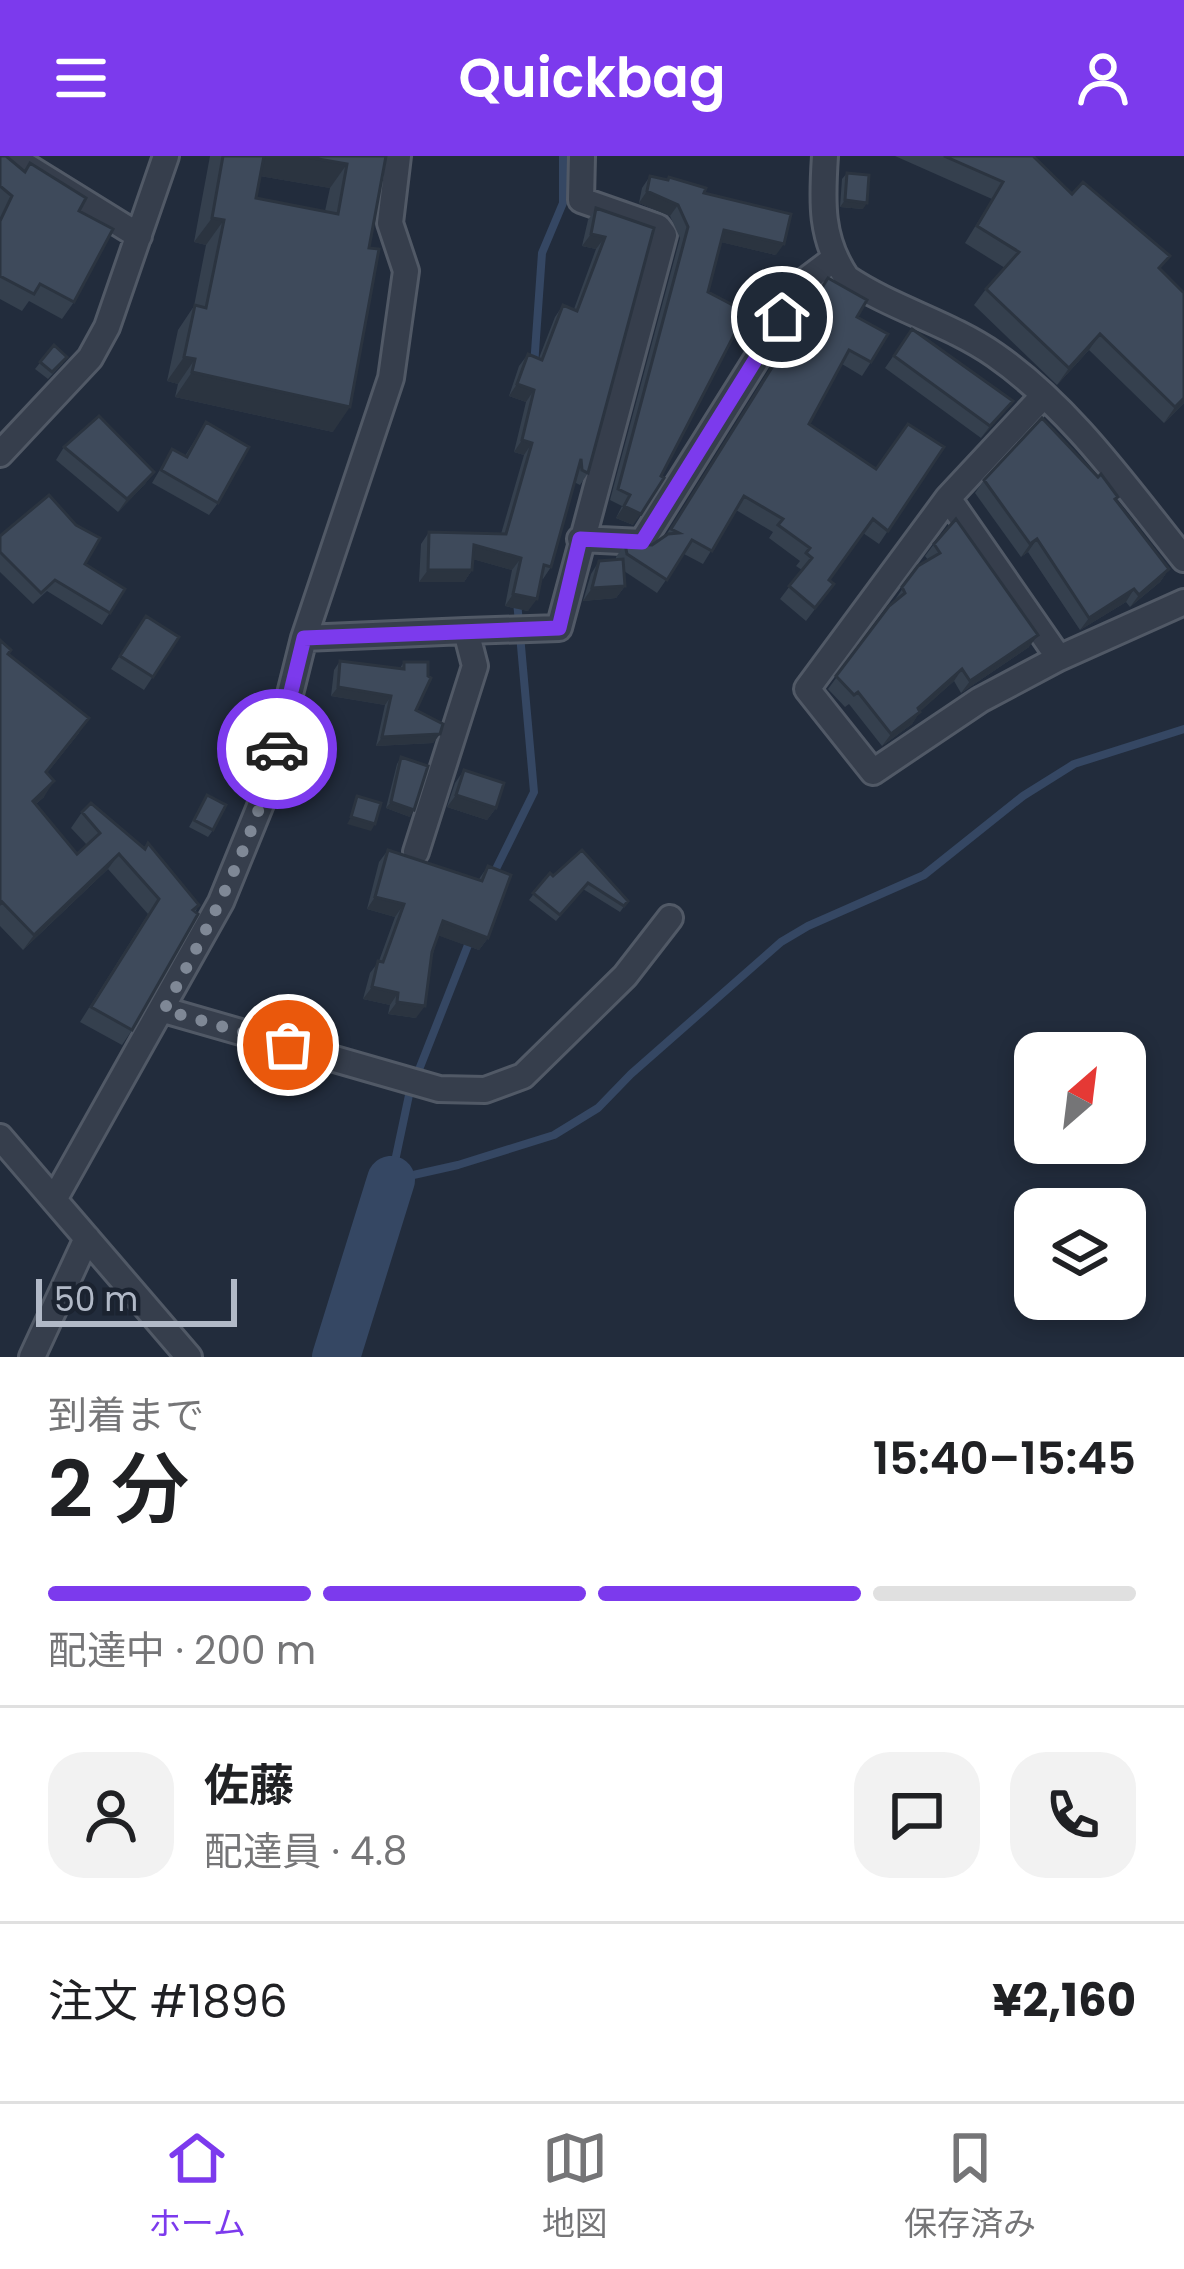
<!DOCTYPE html>
<html lang="ja">
<head>
<meta charset="utf-8">
<style>
  body { margin:0; font-family:Poppins,"Noto Sans JP",sans-serif; background:#f2f2f2; color:#202124; height:100vh; display:flex; flex-direction:column; font-size:45px; white-space:nowrap }
  * { box-sizing:border-box; margin:0 }
  p { font-size:39px; color:#757577 }
  .icon { flex:none; width:66px; height:66px; fill:none; stroke:currentColor; stroke-width:2; stroke-linecap:round; stroke-linejoin:round }
  .map { position:relative; height:1201px; overflow:hidden }
  .panel { display:flex; flex-direction:column; background:#fff; flex:1 }
  .panel>* { flex:none }
  .needle { width:78px; rotate:28deg }
  .fabs { position:absolute; left:1014px; top:876px; display:grid; gap:24px }
  .fabs a { display:grid; place-items:center; width:132px; height:132px; border-radius:24px; background:#fff; box-shadow:0 6px 18px #0003; font-size:60px }
  .scale { position:absolute; left:36px; bottom:30px; width:201px; box-sizing:border-box; padding-left:12px; border:6px solid #b1b9c7; border-top:0; font-size:33px; line-height:42px; white-space:nowrap; color:#b1b9c7; -webkit-text-stroke:9px #1b2330; paint-order:stroke }
  .pin { position:absolute; display:grid; place-items:center; width:102px; height:102px; color:#fff; margin:-51px; border:6px solid #fff; border-radius:50%; box-shadow:0 3px 12px #0007 }
  .courier { position:absolute; display:grid; place-items:center; width:120px; height:120px; margin:-60px; border:9px solid #7c3aed; border-radius:50%; background:#fff; color:#222; box-shadow:0 3px 15px #0007 }
  .overview em { font-style:normal; font-weight:600 }
  .overview div { display:flex; flex-direction:column-reverse }
  .overview { display:flex; align-items:center; justify-content:space-between; height:204px; padding:0 48px }
  h1 { font-size:78px; font-weight:600; line-height:90px }
  .bar { display:grid; grid-template-columns:repeat(4,1fr); gap:18px 12px; align-content:center; height:144px; padding:0 48px }
  .bar i { height:15px; border-radius:9px; background:#e0e0e0 }
  .bar .on { background:#7c3aed }
  .bar p { grid-column:span 4 }
  .line { display:flex; align-items:center; gap:30px; padding:0 48px; border-top:3px solid #e0e0e0 }
  .line div { flex:1 }
  .round { display:grid; place-items:center; flex:none; width:126px; height:126px; border-radius:36px; background:#f2f2f2 }
  header { display:flex; justify-content:space-between; align-items:center; height:156px; padding:0 48px; background:#7c3aed; color:#fff; font-size:54px; font-weight:600 }
  .tabs { display:flex; justify-content:space-around; align-items:center; height:168px; border-top:3px solid #e0e0e0; background:#fff; font-size:33px; color:#757577 }
  .tabs a { display:grid; justify-items:center; gap:6px }
  .tabs .on { color:#7c3aed }
  .map>svg:first-child { display:block }
</style>
</head>
<body>
<header><svg class="icon" aria-label="menu" viewBox="0 0 24 24"><path d="M4 6h16M4 12h16M4 18h16"/></svg>Quickbag<svg class="icon" aria-label="person" viewBox="0 0 24 24"><circle cx="12" cy="8" r="4"/><path d="M4 21q1-7 8-7t8 7"/></svg></header>
<div class="map">
<svg width="1184" height="1201" viewBox="0 0 1184 1201">
  <rect width="100%" height="100%" fill="#222c3c"/>
  <g fill="none" stroke-linecap="round" stroke-linejoin="round">
    <path stroke="#354763" stroke-width="8" d="M 534,210 L 542,97 L 563,47 L 563,0
      M 493,719 L 534,636 L 517,445
      M 470,784 L 409,939 L 391,1024 L 458,1009 L 554,979 L 598,952 L 631,918 L 781,786 L 808,770 L 924,719 L 1023,640 L 1074,608 L 1184,573"/>
    <path stroke="#354763" stroke-width="48" d="M 336,1201 L 391,1024"/>
    <g stroke="#515966" stroke-width="30">
      <path id="street" d="M 10,0 L 139,80
        M 825,0 C 822,45 820,83 847,122 C 893,153 949,167 995,199 C 1071,252 1126,331 1184,403
        M 1044,239 L 948,342 L 807,533 L 873,616 L 980,544 L 1059,502 L 1184,446
        M 0,298 L 90,202 L 107,171 L 166,0
        M 948,342 L 1059,502
        M 580,383 L 642,386 L 806,124 L 834,103
        M 466,475 L 559,472 L 664,79 L 658,71 L 581,44 L 582,0
        M 304,482 L 466,475 L 475,510 L 416,696
        M 164,854 L 439,933 L 485,934 L 523,920 L 625,820 L 670,762
        M 0,981 L 189,1201
        M 55,1042 L 221,746 L 265,638 L 304,482 L 391,222 L 406,115 L 390,67 L 398,0
        M 32,1201 L 87,1082"/>
    </g>
    <use href="#street" stroke="#363e4c" stroke-width="24"/>
  </g>
  <path fill="#35404e" fill-rule="evenodd" d="M 0,0 L 24,15 L 30,7 L 79,55 L 74,146 L 62,163 L 29,145 L 22,155 L 0,143 Z
    M 210,0 L 386,0 L 333,276 L 175,241 L 178,228 L 167,225 L 178,174 L 194,150 L 206,89 L 194,86 ZM 260,20 L 330,32 L 325,55 L 256,42 Z
    M 895,0 L 1033,0 L 1072,38 L 1160,114 L 1184,247 L 1164,267 L 1089,194 L 1057,229 L 974,149 L 986,133 L 1005,112 L 965,87 L 992,43 Z
    M 847,17 L 863,53 L 840,51 L 842,23 Z
    M 650,20 L 704,37 L 776,99 L 721,86 L 633,369 L 616,362 L 622,350 L 610,344 L 680,82 L 670,60 L 639,47 L 642,32 Z
    M 596,52 L 654,72 L 588,317 L 580,329 L 574,326 L 551,411 L 543,423 L 541,422 L 528,455 L 505,450 L 512,414 L 473,403 L 472,414 L 464,426 L 419,426 L 421,388 L 429,376 L 501,378 L 524,299 L 514,296 L 526,246 L 509,240 L 519,210 L 528,198 L 539,202 L 555,161 L 563,149 L 574,153 L 596,93 L 582,90 L 588,64 Z
    M 818,135 L 857,161 L 871,206 L 862,220 L 842,208 L 809,268 L 876,313 L 944,291 L 879,388 L 863,377 L 829,424 L 834,428 L 806,465 L 780,443 L 802,414 L 796,410 L 800,405 L 769,382 L 773,376 L 736,354 L 703,408 L 684,398 L 657,437 L 624,415 L 625,430 L 616,442 L 583,445 L 591,418 L 599,405 L 616,404 L 616,401 L 625,388 L 652,389 L 666,379 Z
    M 912,173 L 1013,245 L 981,282 L 885,212 Z
    M 54,189 L 63,207 L 48,223 L 35,213 Z
    M 206,266 L 218,347 L 209,359 L 152,327 L 172,293 L 185,300 Z
    M 64,291 L 154,316 L 145,328 L 118,356 L 56,304 Z
    M 984,324 L 1115,344 L 1169,413 L 1160,426 L 1130,451 L 1126,446 L 1080,474 L 1028,396 L 1021,401 L 975,337 Z
    M 0,380 L 85,408 L 125,433 L 102,469 L 47,435 L 33,448 L 0,416 Z
    M 934,388 L 1029,491 L 961,537 L 954,525 L 920,555 L 912,568 L 882,590 L 849,548 L 845,551 L 828,533 L 889,450 L 894,445 L 918,410 L 928,404 L 925,400 Z
    M 146,460 L 179,481 L 144,534 L 111,513 Z
    M 0,484 L 9,498 L 79,577 L 47,617 L 44,641 L 36,648 L 77,698 L 87,689 L 71,672 L 82,656 L 199,749 L 132,874 L 122,889 L 80,866 L 148,758 L 108,713 L 23,794 L 0,770 Z
    M 340,505 L 400,512 L 404,506 L 416,554 L 440,578 L 433,587 L 376,590 L 385,549 L 331,540 L 334,514 Z
    M 401,601 L 410,661 L 386,652 L 397,608 Z
    M 464,614 L 496,652 L 487,664 L 447,651 L 455,627 Z
    M 207,639 L 213,674 L 208,681 L 189,671 Z
    M 388,694 L 479,723 L 488,710 L 488,782 L 479,794 L 438,779 L 416,862 L 388,858 L 390,849 L 363,843 L 370,817 L 379,805 L 395,761 L 367,753 L 379,706 Z
    M 582,694 L 628,745 L 620,756 L 583,733 L 556,765 L 529,744 L 550,717 L 553,720 Z"/>
  <path fill="#2b3440" d="M 261,0 L 301,0 L 347,8 L 330,32 L 248,18 Z
    M 647,35 L 678,49 L 670,60 L 639,47 Z
    M 845,44 L 867,47 L 863,53 L 840,51 Z
    M 212,62 L 224,64 L 206,89 L 194,86 Z
    M 724,74 L 784,88 L 776,99 L 716,85 Z
    M 591,78 L 605,81 L 596,93 L 582,90 Z
    M 1100,178 L 1089,194 L 1057,229 L 1069,212 Z
    M 184,201 L 195,203 L 178,228 L 167,225 Z
    M 192,216 L 350,251 L 333,276 L 175,241 Z
    M 517,228 L 534,234 L 526,246 L 509,240 Z
    M 1184,242 L 1184,247 L 1164,267 L 1175,251 Z
    M 1013,245 L 1004,257 L 981,282 L 990,270 Z
    M 522,284 L 532,287 L 524,299 L 514,296 Z
    M 154,316 L 145,328 L 118,356 L 127,343 Z
    M 624,350 L 641,358 L 633,369 L 616,362 Z
    M 1037,383 L 1028,396 L 1021,401 L 1030,388 Z
    M 474,389 L 521,402 L 512,414 L 465,401 Z
    M 1169,413 L 1160,426 L 1130,451 L 1139,439 Z
    M 428,414 L 472,414 L 464,426 L 419,426 Z
    M 625,430 L 616,442 L 583,445 L 592,432 Z
    M 1134,433 L 1126,446 L 1080,474 L 1089,462 Z
    M 513,438 L 537,443 L 528,455 L 505,450 Z
    M 1038,479 L 1029,491 L 961,537 L 970,525 Z
    M 962,513 L 954,525 L 913,562 L 920,556 L 912,568 L 882,590 L 891,578 Z
    M 338,531 L 391,540 L 385,549 L 331,540 Z
    M 440,578 L 433,587 L 376,590 L 382,581 Z
    M 54,625 L 44,641 L 22,660 L 33,645 Z
    M 456,639 L 496,652 L 487,664 L 447,651 Z
    M 391,646 L 414,654 L 410,661 L 386,652 Z
    M 351,661 L 375,668 L 371,675 L 347,668 Z
    M 119,698 L 108,713 L 23,794 L 34,779 Z
    M 375,741 L 404,748 L 395,761 L 367,753 Z
    M 443,765 L 488,782 L 479,794 L 434,778 Z
    M 372,831 L 398,837 L 390,849 L 363,843 Z
    M 397,846 L 425,850 L 416,862 L 388,858 Z"/>
  <path fill="#3e4a5b" stroke="#2b3440" stroke-width="3" d="M 0,0 L 6,0 L 25,16 L 30,7 L 86,42 L 79,55 L 113,73 L 74,146 L 40,128 L 34,138 L 0,120 L 0,65 L 12,40 L 0,30 Z
    M 223,0 L 264,0 L 256,42 L 338,58 L 347,8 L 301,0 L 386,0 L 369,92 L 379,93 L 350,251 L 192,216 L 195,203 L 184,201 L 195,149 L 206,152 L 224,64 L 212,62 Z
    M 944,0 L 1033,0 L 1072,38 L 1083,26 L 1170,100 L 1159,112 L 1184,137 L 1184,242 L 1175,251 L 1100,178 L 1069,212 L 986,133 L 1019,96 L 977,70 L 1003,26 Z
    M 847,17 L 869,19 L 867,47 L 845,44 Z
    M 650,20 L 668,24 L 669,21 L 706,32 L 704,37 L 791,58 L 784,88 L 724,74 L 708,136 L 746,156 L 661,320 L 664,322 L 641,358 L 624,350 L 630,339 L 618,333 L 688,71 L 678,49 L 647,35 Z
    M 596,52 L 654,72 L 588,317 L 582,314 L 581,303 L 551,411 L 544,409 L 537,443 L 513,438 L 521,402 L 474,389 L 472,414 L 428,414 L 429,376 L 506,378 L 532,287 L 522,284 L 534,234 L 517,228 L 528,198 L 542,204 L 563,149 L 577,155 L 605,81 L 591,78 Z
    M 828,122 L 867,144 L 857,161 L 888,178 L 871,206 L 849,194 L 809,268 L 876,313 L 908,268 L 944,291 L 888,375 L 873,363 L 829,424 L 834,428 L 815,452 L 789,430 L 812,402 L 806,397 L 810,392 L 778,369 L 783,363 L 744,340 L 712,395 L 692,384 L 667,424 L 627,398 L 625,388 L 652,389 L 668,378 L 679,377 L 671,373 Z
    M 912,173 L 1013,245 L 990,270 L 894,200 Z
    M 54,189 L 67,201 L 52,216 L 40,206 Z
    M 99,260 L 154,316 L 127,343 L 64,291 Z
    M 1042,262 L 1098,321 L 1101,318 L 1118,341 L 1115,343 L 1169,413 L 1139,439 L 1134,433 L 1089,462 L 1037,383 L 1030,388 L 984,324 Z
    M 206,266 L 249,291 L 218,347 L 161,314 L 172,293 L 187,301 Z
    M 49,339 L 76,369 L 100,382 L 85,408 L 125,433 L 110,457 L 55,424 L 41,437 L 0,396 L 0,380 Z
    M 956,363 L 1038,479 L 970,525 L 962,513 L 918,552 L 920,556 L 891,578 L 858,536 L 854,539 L 836,520 L 889,450 L 905,437 L 902,431 L 918,410 L 940,397 L 934,388 Z
    M 623,403 L 625,430 L 592,432 L 599,405 Z
    M 146,460 L 179,481 L 153,521 L 120,500 Z
    M 0,484 L 11,494 L 8,498 L 89,562 L 46,616 L 54,625 L 33,645 L 77,698 L 100,677 L 82,656 L 91,647 L 145,693 L 148,687 L 199,749 L 193,754 L 198,758 L 132,874 L 91,851 L 159,743 L 119,698 L 34,779 L 2,746 L 0,748 Z
    M 340,505 L 404,513 L 404,506 L 428,506 L 428,520 L 431,522 L 416,554 L 443,568 L 440,578 L 382,581 L 391,540 L 338,531 Z
    M 401,601 L 428,610 L 414,654 L 391,646 Z
    M 464,614 L 504,627 L 496,652 L 456,639 Z
    M 207,639 L 226,649 L 213,674 L 194,664 Z
    M 357,640 L 381,647 L 375,668 L 351,661 Z
    M 388,694 L 482,725 L 488,710 L 511,719 L 488,782 L 443,765 L 432,796 L 425,850 L 397,846 L 398,837 L 372,831 L 378,805 L 383,806 L 404,748 L 375,741 Z
    M 582,694 L 628,745 L 624,750 L 588,727 L 560,759 L 533,737 L 550,717 L 553,720 Z"/>
  <g fill="none" stroke-linecap="round" stroke-linejoin="round">
    <path stroke="#7f8896" stroke-width="12" stroke-dasharray="0 21.6" d="M 277,593 C 254,686 209,769 164,854 L 288,889"/>
    <path stroke="#7c3aed" stroke-width="15" d="M 277,593 L 304,482 L 559,472 L 580,383 L 642,386 L 782,161"/>
  </g>
</svg>
<div class="fabs">
<a><svg class="needle" viewBox="-14 -14 28 28"><path d="M0-13l5 13h-10z" fill="#e53935"/><path d="M0 13l5-13h-10z" fill="#757577"/></svg></a>
<a><svg class="icon" aria-label="layers" viewBox="0 0 24 24"><path d="M12 4l9 5-9 5-9-5zM3 14l9 5 9-5"/></svg></a>
</div>
<div class="scale">50 m</div>
<div class="pin" style="left:288px;top:889px;background:#ea580c"><svg class="icon" aria-label="bag" viewBox="0 0 24 24"><path d="M5 8h14l-1 12H6zM9 8a3 3 0 0 1 6 0"/></svg></div>
<div class="pin" style="left:782px;top:161px;background:#1f2937"><svg class="icon" aria-label="home" viewBox="0 0 24 24"><path d="M3 11l9-7 9 7M6 9v11h12V9"/></svg></div>
<div class="courier" style="left:277px;top:593px"><svg class="icon" aria-label="car" viewBox="0 0 24 24"><path d="M5 17H2v-5l4-1 3-4h7l3 4 3 1v5h-3M9 17h6M6 11h13"/><circle cx="7" cy="17" r="2"/><circle cx="17" cy="17" r="2"/></svg></div>
</div>
<section class="panel">
<div class="overview"><div><h1>2 分</h1><p>到着まで</p></div><em>15:40–15:45</em></div>
<div class="bar"><i class="on"></i><i class="on"></i><i class="on"></i><i></i><p>配達中 · 200 m</p></div>
<div class="line" style="height:216px"><a class="round"><svg class="icon" aria-label="person" viewBox="0 0 24 24"><circle cx="12" cy="8" r="4"/><path d="M4 21q1-7 8-7t8 7"/></svg></a><div><b>佐藤</b><p>配達員 · 4.8</p></div><a class="round"><svg class="icon" aria-label="chat" viewBox="0 0 24 24"><path d="M4 5h16v11H9l-5 4z"/></svg></a><a class="round"><svg class="icon" aria-label="phone" viewBox="0 0 24 24"><path d="M5 4h4l2 5-3 2q2 4 5 5l2-3 5 2v4C11 20 4 13 5 4z"/></svg></a></div>
<div class="line" style="height:156px"><div>注文 #1896</div><b>¥2,160</b></div>
</section>
<nav class="tabs">
<a class="on"><svg class="icon" aria-label="home" viewBox="0 0 24 24"><path d="M3 11l9-7 9 7M6 9v11h12V9"/></svg>ホーム</a>
<a><svg class="icon" aria-label="map" viewBox="0 0 24 24"><path d="M3 6l6-2 6 2 6-2v14l-6 2-6-2-6 2zM9 4v14M15 6v14"/></svg>地図</a>
<a><svg class="icon" aria-label="saved" viewBox="0 0 24 24"><path d="M7 4h10v16l-5-4-5 4z"/></svg>保存済み</a>
</nav>
</body>
</html>
